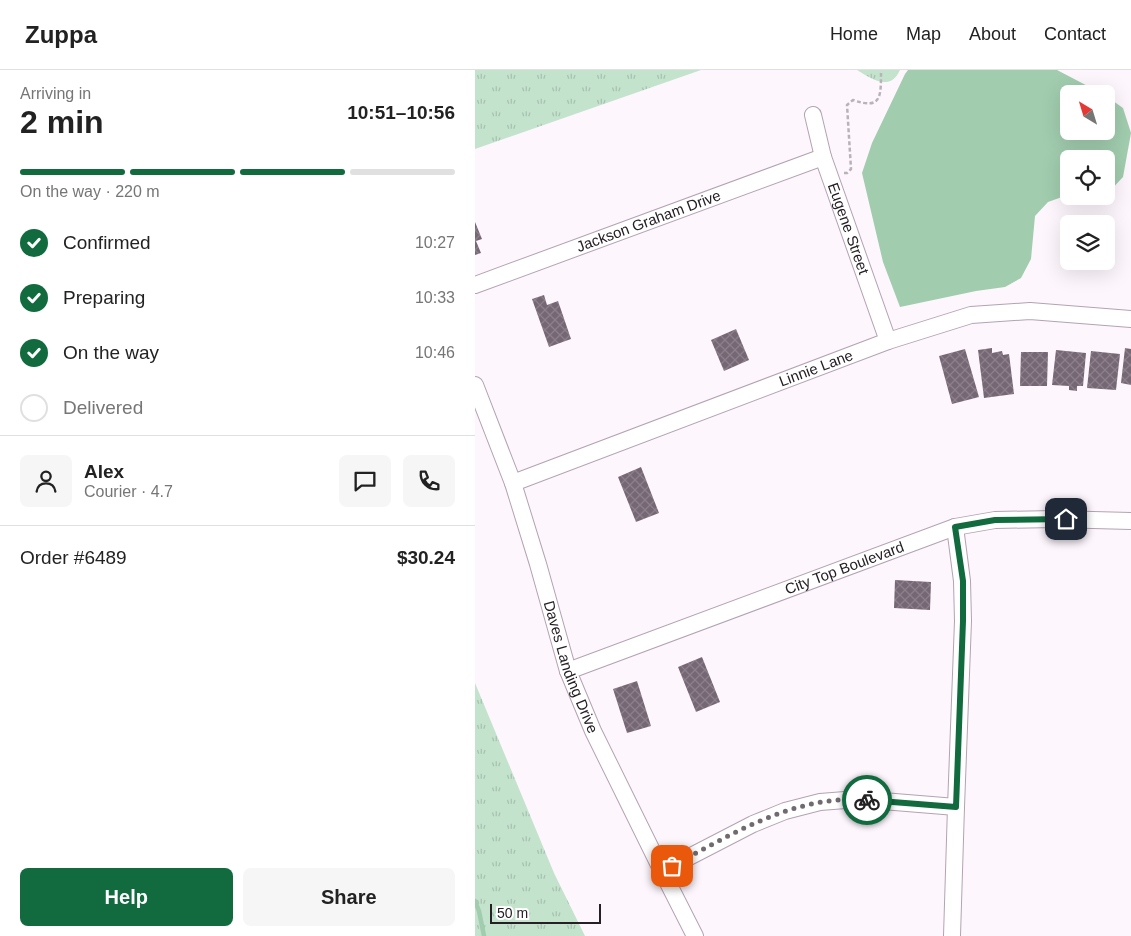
<!DOCTYPE html>
<html lang="en">
<head>
<meta charset="utf-8">
<style>
  body { margin:0; font-family:Arial,sans-serif; background:#f6f6f6; color:#222; height:100vh; display:flex; flex-direction:column; font-size:19px; white-space:nowrap }
  * { box-sizing:border-box; margin:0 }
  p { font-size:16px; color:#767676 }
  .icon { flex:none; width:28px; height:28px; fill:none; stroke:currentColor; stroke-width:2; stroke-linecap:round; stroke-linejoin:round }
  .map { position:relative; flex:1; overflow:hidden }
  .panel { display:flex; flex-direction:column; background:#fff; width:475px }
  .panel>* { flex:none }
  .needle { width:32px; rotate:322deg }
  .buttons { position:absolute; left:585px; top:15px; display:grid; gap:10px }
  .buttons a { display:grid; place-items:center; width:55px; height:55px; border-radius:8px; background:#fff; box-shadow:0 5px 20px #0002; font-size:25px }
  .scale { position:absolute; left:15px; bottom:12px; width:111px; box-sizing:border-box; padding-left:5px; border:2px solid #262026; border-top:0; font-size:14px; line-height:18px; white-space:nowrap; color:#262026; -webkit-text-stroke:4px #fff; paint-order:stroke }
  .pin { position:absolute; display:grid; place-items:center; width:42px; height:42px; color:#fff; margin:-21px; border-radius:10px; box-shadow:0 2px 8px #0006 }
  .courier { position:absolute; display:grid; place-items:center; width:50px; height:50px; margin:-25px; border:4px solid #116b3e; border-radius:50%; background:#fff; color:#222; box-shadow:0 1px 6px #0007 }
  .head em { font-style:normal; font-weight:800 }
  .head div { display:flex; flex-direction:column-reverse }
  .head { display:flex; align-items:center; justify-content:space-between; height:85px; padding:0 20px }
  h1 { font-size:32px; font-weight:800; line-height:38px }
  .bar { display:grid; grid-template-columns:repeat(4,1fr); gap:8px 5px; align-content:center; height:60px; padding:0 20px }
  .bar i { height:6px; border-radius:4px; background:#e0e0e0 }
  .bar .on { background:#116b3e }
  .bar p { grid-column:span 4 }
  .line { display:flex; align-items:center; gap:12px; padding:0 20px; border-top:1px solid #e0e0e0 }
  .line div { flex:1 }
  .round { display:grid; place-items:center; flex:none; width:52px; height:52px; border-radius:8px; background:#f6f6f6 }
  ol { padding:0 20px; list-style:none }
  li { display:flex; align-items:center; gap:15px; height:55px }
  li p { margin-inline-start:auto }
  li .icon { padding:5px; border-radius:50%; background:#116b3e; color:#fff; stroke-width:4 }
  li:last-child { color:#767676 }
  li i { width:28px; height:28px; border:2px solid #e0e0e0; border-radius:50% }
  .cta { display:flex; gap:10px; margin-top:auto; padding:10px 20px }
  .cta a { flex:1; height:58px; border-radius:8px; background:#116b3e; color:#fff; font-size:20px; font-weight:800; line-height:58px; text-align:center }
  .cta a+a { background:#f6f6f6; color:#222 }
  header { display:flex; align-items:center; gap:30px; box-sizing:border-box; height:70px; padding:0 25px; background:#fff; border-bottom:1px solid #e0e0e0 }
  header strong { font-size:24px }
  nav { display:flex; gap:28px; margin-inline-start:auto; font-size:18px }
  main { display:flex; flex:1; min-height:0 }
  .map>svg:first-child { display:block }
</style>
</head>
<body>
<header>
<strong>Zuppa</strong>
<nav><a>Home</a><a>Map</a><a>About</a><a>Contact</a></nav>
</header>
<main>
<section class="panel">
<div class="head"><div><h1>2 min</h1><p>Arriving in</p></div><em>10:51–10:56</em></div>
<div class="bar"><i class="on"></i><i class="on"></i><i class="on"></i><i></i><p>On the way · 220 m</p></div>
<ol>
<li><svg class="icon" aria-label="check" viewBox="0 0 24 24"><path d="M5 12l5 5 9-10"/></svg>Confirmed<p>10:27</p></li>
<li><svg class="icon" aria-label="check" viewBox="0 0 24 24"><path d="M5 12l5 5 9-10"/></svg>Preparing<p>10:33</p></li>
<li><svg class="icon" aria-label="check" viewBox="0 0 24 24"><path d="M5 12l5 5 9-10"/></svg>On the way<p>10:46</p></li>
<li><i></i>Delivered</li>
</ol>
<div class="line" style="height:90px"><a class="round"><svg class="icon" aria-label="person" viewBox="0 0 24 24"><circle cx="12" cy="8" r="4"/><path d="M4 21q1-7 8-7t8 7"/></svg></a><div><b>Alex</b><p>Courier · 4.7</p></div><a class="round"><svg class="icon" aria-label="chat" viewBox="0 0 24 24"><path d="M4 5h16v11H9l-5 4z"/></svg></a><a class="round"><svg class="icon" aria-label="phone" viewBox="0 0 24 24"><path d="M5 4h4l2 5-3 2q2 4 5 5l2-3 5 2v4C11 20 4 13 5 4z"/></svg></a></div>
<div class="line" style="height:65px"><div>Order #6489</div><b>$30.24</b></div>
<div class="cta"><a>Help</a><a>Share</a></div>
</section>
<div class="map">
<svg width="656" height="866" viewBox="0 0 656 866">
  <defs>
    <pattern id="grass-tufts" width="24" height="20" patternUnits="userSpaceOnUse" patternTransform="scale(1.25)"><rect width="24" height="20" fill="#c3e3cd"/><path d="M3 7l-1-3M5 7V3M7 7l1-3M15 17l-1-3M17 17v-4M19 17l1-3" fill="none" stroke="#a7c2b0"/></pattern>
    <pattern id="building-cross-hatch" width="8" height="8" patternUnits="userSpaceOnUse" patternTransform="scale(1.25)"><rect width="8" height="8" fill="#766775"/><path d="M0 0l8 8M0 8l8-8" fill="none" stroke="#8c808b"/></pattern>
  </defs>
  <rect width="100%" height="100%" fill="#fdf6fd"/>
  <path fill="url(#grass-tufts)" d="M 0,0 L 226,0 L 0,79 Z
    M 382,0 L 425,0 C 415,22 397,9 382,0 Z
    M 0,613 L 79,803 L 110,866 L 0,866 Z"/>
  <path fill="#a1ccae" d="M 433,0 L 582,0 L 628,24 L 594,24 L 594,61 L 631,61 L 631,26 L 648,38 L 656,63 L 648,107 L 633,123 L 631,123 L 631,89 L 594,89 L 594,126 L 595,126 L 587,127 L 573,132 L 560,146 L 556,189 L 546,208 L 530,217 L 501,221 L 425,237 L 408,192 L 387,103 L 397,73 L 430,4 Z"/>
  <g fill="none" stroke-linecap="round" stroke-linejoin="round">
    <path stroke="#a1ccae" stroke-width="4.5" d="M 0,831 L 4,841 L 9,866"/>
  </g>
  <path fill="url(#building-cross-hatch)" d="M 0,152 L 7,169 L 1,171 L 6,183 L 0,185 Z
    M 69,225 L 72,235 L 83,231 L 96,269 L 74,277 L 57,229 Z
    M 261,259 L 274,290 L 249,301 L 236,270 Z
    M 517,278 L 517,283 L 527,281 L 528,285 L 534,284 L 539,324 L 509,328 L 503,280 Z
    M 650,278 L 656,279 L 656,315 L 646,313 Z
    M 490,279 L 504,327 L 477,334 L 464,286 Z
    M 581,280 L 611,283 L 608,316 L 602,316 L 602,321 L 594,320 L 594,316 L 577,315 Z
    M 616,281 L 645,284 L 641,320 L 612,318 Z
    M 546,282 L 573,282 L 572,316 L 545,316 Z
    M 166,397 L 184,443 L 161,452 L 143,407 Z
    M 420,510 L 456,512 L 455,540 L 419,538 Z
    M 227,587 L 245,632 L 221,642 L 203,597 Z
    M 162,611 L 176,656 L 152,663 L 138,619 Z"/>
  <g fill="none" stroke-linecap="round" stroke-linejoin="round">
    <g stroke="#b3a3b2" stroke-width="18">
      <g id="minor">
        <path id="s1" d="M 338,45 L 348,87 L 413,271"/>
        <path id="s2" d="M 0,215 L 348,87"/>
        <path id="s3" d="M 0,315 L 38,413 L 63,494 L 93,601 L 118,661 L 187,801 L 220,866"/>
        <path id="s4" d="M 38,413 L 413,271 L 496,245 L 555,241 L 656,249"/>
        <path id="s5" d="M 93,601 L 480,457 L 520,450 L 580,449 L 656,451"/>
        <path d="M 187,801 L 278,754 L 310,741 L 345,732 L 383,729 L 481,737"/>
        <path d="M 477,866 L 481,737 L 488,551 L 487,511 L 480,457"/>
      </g>
    </g>
    <path stroke="#b9b2b9" stroke-width="2.5" stroke-dasharray="4 2.5" stroke-linecap="butt" d="M 369,103 L 372,103 L 376,99 L 372,35 L 378,30 C 406,40 406,27 406,3"/>
    <use href="#minor" stroke="#fff" stroke-width="16"/>
  </g>
  <g fill="none" stroke-linecap="round" stroke-linejoin="round">
    <path stroke="#716b71" stroke-width="5" stroke-dasharray="0 9" d="M 197,796 C 257,764 321,724 392,730"/>
    <path stroke="#116b3e" stroke-width="6" d="M 392,730 L 481,737 L 488,551 L 488,511 L 480,457 L 520,450 L 591,449"/>
  </g>
  <g text-anchor="middle" stroke-width="4" stroke-linejoin="round" paint-order="stroke">
    <g font-size="15" fill="#262026" stroke="#fff">
      <text dy="5" stroke="none"><textPath href="#s2" startOffset="185">Jackson Graham Drive</textPath></text>
      <text dy="5" stroke="none"><textPath href="#s1" startOffset="119">Eugene Street</textPath></text>
      <text dy="5" stroke="none"><textPath href="#s4" startOffset="324">Linnie Lane</textPath></text>
      <text dy="5" stroke="none"><textPath href="#s5" startOffset="295">City Top Boulevard</textPath></text>
      <text dy="5" stroke="none"><textPath href="#s3" startOffset="298">Daves Landing Drive</textPath></text>
    </g>
  </g>
</svg>
<div class="buttons">
<a><svg class="needle" viewBox="-14 -14 28 28"><path d="M0-13l5 13h-10z" fill="#e53935"/><path d="M0 13l5-13h-10z" fill="#767676"/></svg></a>
<a><svg class="icon" aria-label="locate" viewBox="0 0 24 24"><circle cx="12" cy="12" r="6"/><path d="M12 2v4M12 18v4M2 12h4M18 12h4"/></svg></a>
<a><svg class="icon" aria-label="layers" viewBox="0 0 24 24"><path d="M12 4l9 5-9 5-9-5zM3 14l9 5 9-5"/></svg></a>
</div>
<div class="scale">50 m</div>
<div class="pin" style="left:197px;top:796px;background:#ea580c"><svg class="icon" aria-label="bag" viewBox="0 0 24 24"><path d="M5 8h14l-1 12H6zM9 8a3 3 0 0 1 6 0"/></svg></div>
<div class="pin" style="left:591px;top:449px;background:#1f2937"><svg class="icon" aria-label="home" viewBox="0 0 24 24"><path d="M3 11l9-7 9 7M6 9v11h12V9"/></svg></div>
<div class="courier" style="left:392px;top:730px"><svg class="icon" aria-label="bike" viewBox="0 0 24 24"><circle cx="6" cy="16" r="4"/><circle cx="18" cy="16" r="4"/><path d="M6 16l4-8h5l3 8M10 8l3 8H6M13 5h3"/></svg></div>
</div>
</main>
</body>
</html>
